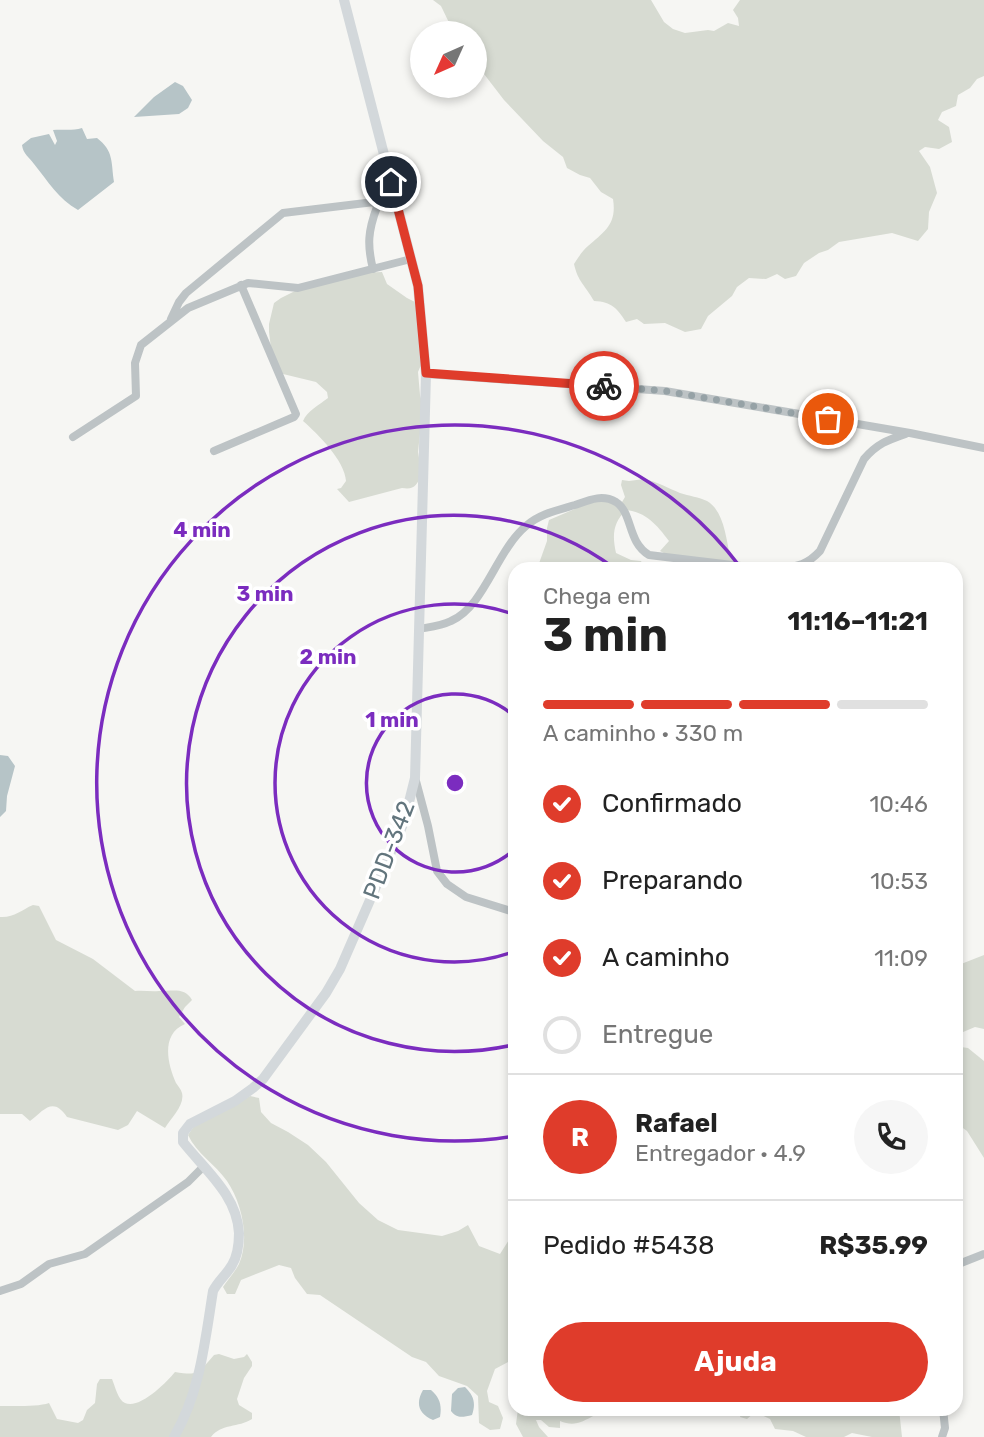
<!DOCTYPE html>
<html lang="pt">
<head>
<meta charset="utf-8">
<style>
  body { margin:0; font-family:Rubik,sans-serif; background:#f6f6f6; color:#222; height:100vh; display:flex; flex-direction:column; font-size:26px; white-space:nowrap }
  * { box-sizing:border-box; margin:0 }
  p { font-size:23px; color:#767676 }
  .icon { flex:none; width:38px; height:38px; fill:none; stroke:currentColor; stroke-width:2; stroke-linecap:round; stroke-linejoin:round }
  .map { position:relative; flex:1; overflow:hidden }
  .details { position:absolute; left:508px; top:562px; width:455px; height:854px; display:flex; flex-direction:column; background:#fff; border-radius:21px; box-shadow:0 4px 10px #0003 }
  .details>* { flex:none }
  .needle { width:46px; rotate:225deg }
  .fabs { position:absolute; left:410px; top:21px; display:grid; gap:14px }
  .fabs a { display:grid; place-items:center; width:77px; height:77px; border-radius:50%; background:#fff; box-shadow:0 4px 10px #0003; font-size:35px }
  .pin { position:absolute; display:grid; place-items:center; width:60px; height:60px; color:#fff; margin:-30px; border:4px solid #fff; border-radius:50%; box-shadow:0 2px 7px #0007 }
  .courier { position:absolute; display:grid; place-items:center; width:70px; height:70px; margin:-35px; border:5px solid #df3c2b; border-radius:50%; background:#fff; color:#222; box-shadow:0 2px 9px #0007 }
  .overview em { font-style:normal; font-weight:700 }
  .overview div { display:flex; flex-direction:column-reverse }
  .overview { display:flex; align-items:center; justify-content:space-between; height:119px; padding:0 35px }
  h1 { font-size:46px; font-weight:700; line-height:52px }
  .bar { display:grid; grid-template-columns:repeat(4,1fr); gap:10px 7px; align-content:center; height:84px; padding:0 35px }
  .bar i { height:9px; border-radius:5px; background:#e0e0e0 }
  .bar .current { background:#df3c2b }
  .bar p { grid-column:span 4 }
  .line { display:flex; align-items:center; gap:18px; padding:0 35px; border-top:2px solid #e0e0e0 }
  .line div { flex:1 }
  .round { display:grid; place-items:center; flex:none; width:74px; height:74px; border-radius:37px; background:#f6f6f6 }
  ol { padding:0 35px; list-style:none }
  li { display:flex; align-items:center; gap:21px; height:77px }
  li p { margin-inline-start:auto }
  li .icon { padding:7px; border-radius:50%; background:#df3c2b; color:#fff; stroke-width:4 }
  li:last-child { color:#767676 }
  li i { width:38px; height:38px; border:4px solid #e0e0e0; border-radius:50% }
  .primary-button { display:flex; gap:14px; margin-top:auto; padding:14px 35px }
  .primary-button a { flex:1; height:80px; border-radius:42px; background:#df3c2b; color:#fff; font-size:28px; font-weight:700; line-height:80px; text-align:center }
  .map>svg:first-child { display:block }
</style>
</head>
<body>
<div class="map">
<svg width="984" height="1437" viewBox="0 0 984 1437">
  <rect width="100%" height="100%" fill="#f6f6f3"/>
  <path fill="#d7dbd2" d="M 433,0 L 651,0 L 664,22 L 673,29 L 685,33 L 708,30 L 714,31 L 728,23 L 739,26 L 738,18 L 733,10 L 740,0 L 984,0 L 984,76 L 977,79 L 970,88 L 958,95 L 956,106 L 942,112 L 938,120 L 949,127 L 952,142 L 939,149 L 925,147 L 919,151 L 930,167 L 937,193 L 929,212 L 928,229 L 918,241 L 892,233 L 839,242 L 828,250 L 819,253 L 804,263 L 796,276 L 785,279 L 777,274 L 766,279 L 749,278 L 737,287 L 732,296 L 708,316 L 701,329 L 685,332 L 665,323 L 644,324 L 637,319 L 626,322 C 617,308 612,302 594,301 C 585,285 578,282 574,264 C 578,258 582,251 588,246 C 605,231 617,224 613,199 L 601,192 L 590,178 L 580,175 L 567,168 L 563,157 L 543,141 L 504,100 L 474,61 L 474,33 L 454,33 L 441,6 Z
    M 382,272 L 387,284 L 407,298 L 417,303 L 427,351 L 418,372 L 420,395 L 423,406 L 418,452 L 422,475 C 416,485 415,490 402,488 L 349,502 L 337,489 L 341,488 L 346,481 C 345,461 318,434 303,421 C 307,411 319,405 328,398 L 327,392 L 316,382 L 283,374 L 278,368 L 271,348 L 269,332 L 269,324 L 274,303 L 281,298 L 303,287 L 339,274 Z
    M 644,479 C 658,482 668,488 680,493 C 689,496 699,497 707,501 C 724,511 726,538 730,556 L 733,560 L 749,569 L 689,569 L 681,562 L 660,551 L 669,541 C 657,525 646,512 626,510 C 613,523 612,535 616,553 L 631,560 L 641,561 L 645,569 L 537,569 L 547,541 L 547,528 L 549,520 L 598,499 L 622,502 L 625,497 L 621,485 L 622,480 L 629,481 Z
    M 33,905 L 39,906 L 56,940 L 93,959 L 135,991 C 143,990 151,992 159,991 C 173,991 185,987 192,1000 L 185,1007 L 179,1017 L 185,1024 C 161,1034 167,1063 176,1083 C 178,1086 181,1089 182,1093 C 185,1105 171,1118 165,1128 L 137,1111 L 128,1125 L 118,1130 L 67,1117 C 53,1096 44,1110 30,1121 L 22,1114 L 0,1114 L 0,917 C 14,918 21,910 33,905 Z
    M 984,955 L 984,1029 L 975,1027 L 956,1035 L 956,966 Z
    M 961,1047 L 968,1048 L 984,1061 L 984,1158 L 967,1131 L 956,1123 L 956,1048 Z
    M 250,1096 L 259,1098 L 261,1112 L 271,1123 L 288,1132 L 308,1145 L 326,1162 L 359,1203 L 378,1220 L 398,1230 L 442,1236 L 458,1231 L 468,1225 L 479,1246 L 500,1254 L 514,1232 L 514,1359 L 495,1369 L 487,1391 L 489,1402 L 498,1406 L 503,1418 L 500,1429 L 490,1430 L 479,1423 L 478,1396 L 467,1386 L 439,1376 L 426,1362 L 412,1357 L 320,1295 L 307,1294 L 295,1278 L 291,1268 L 279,1265 L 241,1280 L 235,1294 L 227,1294 L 223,1287 C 228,1279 235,1272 239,1264 C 250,1239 242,1203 227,1181 C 215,1164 197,1154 188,1135 L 194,1126 Z
    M 219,1354 L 234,1359 L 244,1357 L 247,1354 L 252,1362 L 252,1366 L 244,1378 L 237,1399 L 239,1405 L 252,1413 L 252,1419 C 238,1428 222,1423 211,1437 L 0,1437 L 0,1406 C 12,1406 38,1407 49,1403 L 57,1419 L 78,1423 L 83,1420 L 87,1410 L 95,1403 L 97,1384 L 100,1379 L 112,1379 C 115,1386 118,1400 125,1403 C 139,1410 167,1382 175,1372 C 200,1376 198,1373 214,1355 Z
    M 518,1409 L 597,1409 L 595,1415 C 582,1422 574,1427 560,1421 L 560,1428 L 549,1427 L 541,1420 L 536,1420 L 539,1427 L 548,1437 L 523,1437 L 516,1424 Z
    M 736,1409 L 899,1409 L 902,1437 L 872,1437 L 852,1433 L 844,1437 L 806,1437 L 793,1431 L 775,1429 L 770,1419 L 755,1412 L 747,1419 L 740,1417 L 742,1409 Z"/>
  <path fill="#b6c4c7" d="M 175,82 L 183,86 L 192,100 L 188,108 L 179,114 L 134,117 L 154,97 Z
    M 82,128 L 87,139 L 97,138 C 114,151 111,162 114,182 L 78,210 C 58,199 48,181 34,164 C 29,157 23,154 22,145 L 31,138 L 49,134 L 55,145 L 57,141 L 53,130 C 63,129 72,131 82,128 Z
    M 0,755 L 8,756 L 15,766 L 7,796 L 6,811 L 0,817 Z
    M 465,1387 C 474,1396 476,1403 472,1415 C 463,1417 457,1419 451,1411 L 452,1394 L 458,1388 Z
    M 423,1390 L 431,1390 C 440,1398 442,1405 440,1417 L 433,1420 C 419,1414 415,1404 423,1390 Z"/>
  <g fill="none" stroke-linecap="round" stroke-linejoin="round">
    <path stroke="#bdc3c5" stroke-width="8" d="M 171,319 L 179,302 L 186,293 L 283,213 L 374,202 L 377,207 C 368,231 367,245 373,269
      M 426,374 L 665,391 L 910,433 L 984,448
      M 73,437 L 136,396 L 135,363 L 141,345 L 188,308 L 248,283 L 298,288 L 411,259
      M 214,451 L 294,417 L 296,414 L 241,285
      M 779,569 C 798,566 807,565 820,551 L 864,459 C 878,443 888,440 908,433
      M 419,629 C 430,627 441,626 451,621 C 485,606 496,551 526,526 C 539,514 558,510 575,505 C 589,500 602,494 616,502 C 633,513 627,542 649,555 L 765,569
      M 416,781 L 428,826 L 437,871 L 447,884 L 466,897 L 514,912
      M 956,1265 L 984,1254
      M 0,1291 L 21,1284 L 49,1264 L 85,1254 L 188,1182 L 204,1166
      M 942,1437 L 945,1428 L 943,1409"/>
    <path stroke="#d3d8db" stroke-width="10" d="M 174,1437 C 200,1393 205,1341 213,1291 C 218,1281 227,1274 232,1265 C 238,1255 239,1244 239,1233 C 237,1195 205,1170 183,1142 L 183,1133 L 190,1124 L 235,1101 L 253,1088 L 263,1079 L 326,993 L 340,969 L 404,822 L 415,778 L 426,374 L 418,286 L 344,0"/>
  </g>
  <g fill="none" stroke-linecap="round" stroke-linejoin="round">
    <path stroke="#96a2a6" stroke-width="7" stroke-dasharray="0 12.6" d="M 604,386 L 665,391 L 828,419"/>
    <path stroke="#df3c2b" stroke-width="9" d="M 391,182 L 418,286 L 426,373 L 604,386"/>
  </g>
  <g fill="none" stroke="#7b2cbf" stroke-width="3.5">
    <path d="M514 850A89 89 0 1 1 514 716"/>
    <path d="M513 952A179 179 0 1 1 513 614"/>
    <path d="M513 1045A268 268 0 1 1 614 568"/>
    <path d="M514 1136A358 358 0 1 1 741 568"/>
  </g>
  <g text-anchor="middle" stroke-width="7" stroke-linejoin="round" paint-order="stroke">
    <g font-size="24" fill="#62757d" stroke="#fff">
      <text transform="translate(389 850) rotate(-69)" y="8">PDD-342</text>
    </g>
  </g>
  <circle cx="455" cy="783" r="10" fill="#7b2cbf" stroke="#fff" stroke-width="3.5"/>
  <g font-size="21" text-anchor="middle" font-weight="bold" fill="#7b2cbf" stroke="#fff" stroke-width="7" stroke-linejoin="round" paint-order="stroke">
    <text x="202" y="537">4 min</text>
    <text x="265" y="601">3 min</text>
    <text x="328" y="664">2 min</text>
    <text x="392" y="727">1 min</text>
  </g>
</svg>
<div class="fabs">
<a><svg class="needle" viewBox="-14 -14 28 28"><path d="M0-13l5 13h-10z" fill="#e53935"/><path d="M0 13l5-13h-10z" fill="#767676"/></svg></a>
</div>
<div class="pin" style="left:828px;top:419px;background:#ea580c"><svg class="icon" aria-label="bag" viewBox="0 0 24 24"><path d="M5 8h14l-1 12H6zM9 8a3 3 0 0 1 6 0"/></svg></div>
<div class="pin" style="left:391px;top:182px;background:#1f2937"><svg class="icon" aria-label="home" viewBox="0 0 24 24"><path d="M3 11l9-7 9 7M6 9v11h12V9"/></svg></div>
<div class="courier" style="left:604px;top:386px"><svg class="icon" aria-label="bike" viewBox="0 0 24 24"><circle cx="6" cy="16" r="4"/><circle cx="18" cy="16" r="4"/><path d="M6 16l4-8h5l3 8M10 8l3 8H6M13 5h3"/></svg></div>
<section class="details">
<div class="overview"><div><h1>3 min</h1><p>Chega em</p></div><em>11:16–11:21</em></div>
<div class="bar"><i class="current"></i><i class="current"></i><i class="current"></i><i></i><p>A caminho · 330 m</p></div>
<ol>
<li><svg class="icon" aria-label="check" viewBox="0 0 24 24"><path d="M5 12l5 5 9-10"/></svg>Confirmado<p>10:46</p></li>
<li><svg class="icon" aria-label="check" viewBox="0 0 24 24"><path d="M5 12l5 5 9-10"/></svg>Preparando<p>10:53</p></li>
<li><svg class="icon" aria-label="check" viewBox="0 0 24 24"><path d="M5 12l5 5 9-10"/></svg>A caminho<p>11:09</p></li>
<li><i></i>Entregue</li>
</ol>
<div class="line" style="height:126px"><b class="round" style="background:#df3c2b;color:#fff">R</b><div><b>Rafael</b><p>Entregador · 4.9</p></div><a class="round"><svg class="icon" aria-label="phone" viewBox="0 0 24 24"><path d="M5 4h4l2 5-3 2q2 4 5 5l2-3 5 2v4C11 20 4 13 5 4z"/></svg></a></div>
<div class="line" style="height:91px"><div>Pedido #5438</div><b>R$35.99</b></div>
<div class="primary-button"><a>Ajuda</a></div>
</section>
</div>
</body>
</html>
